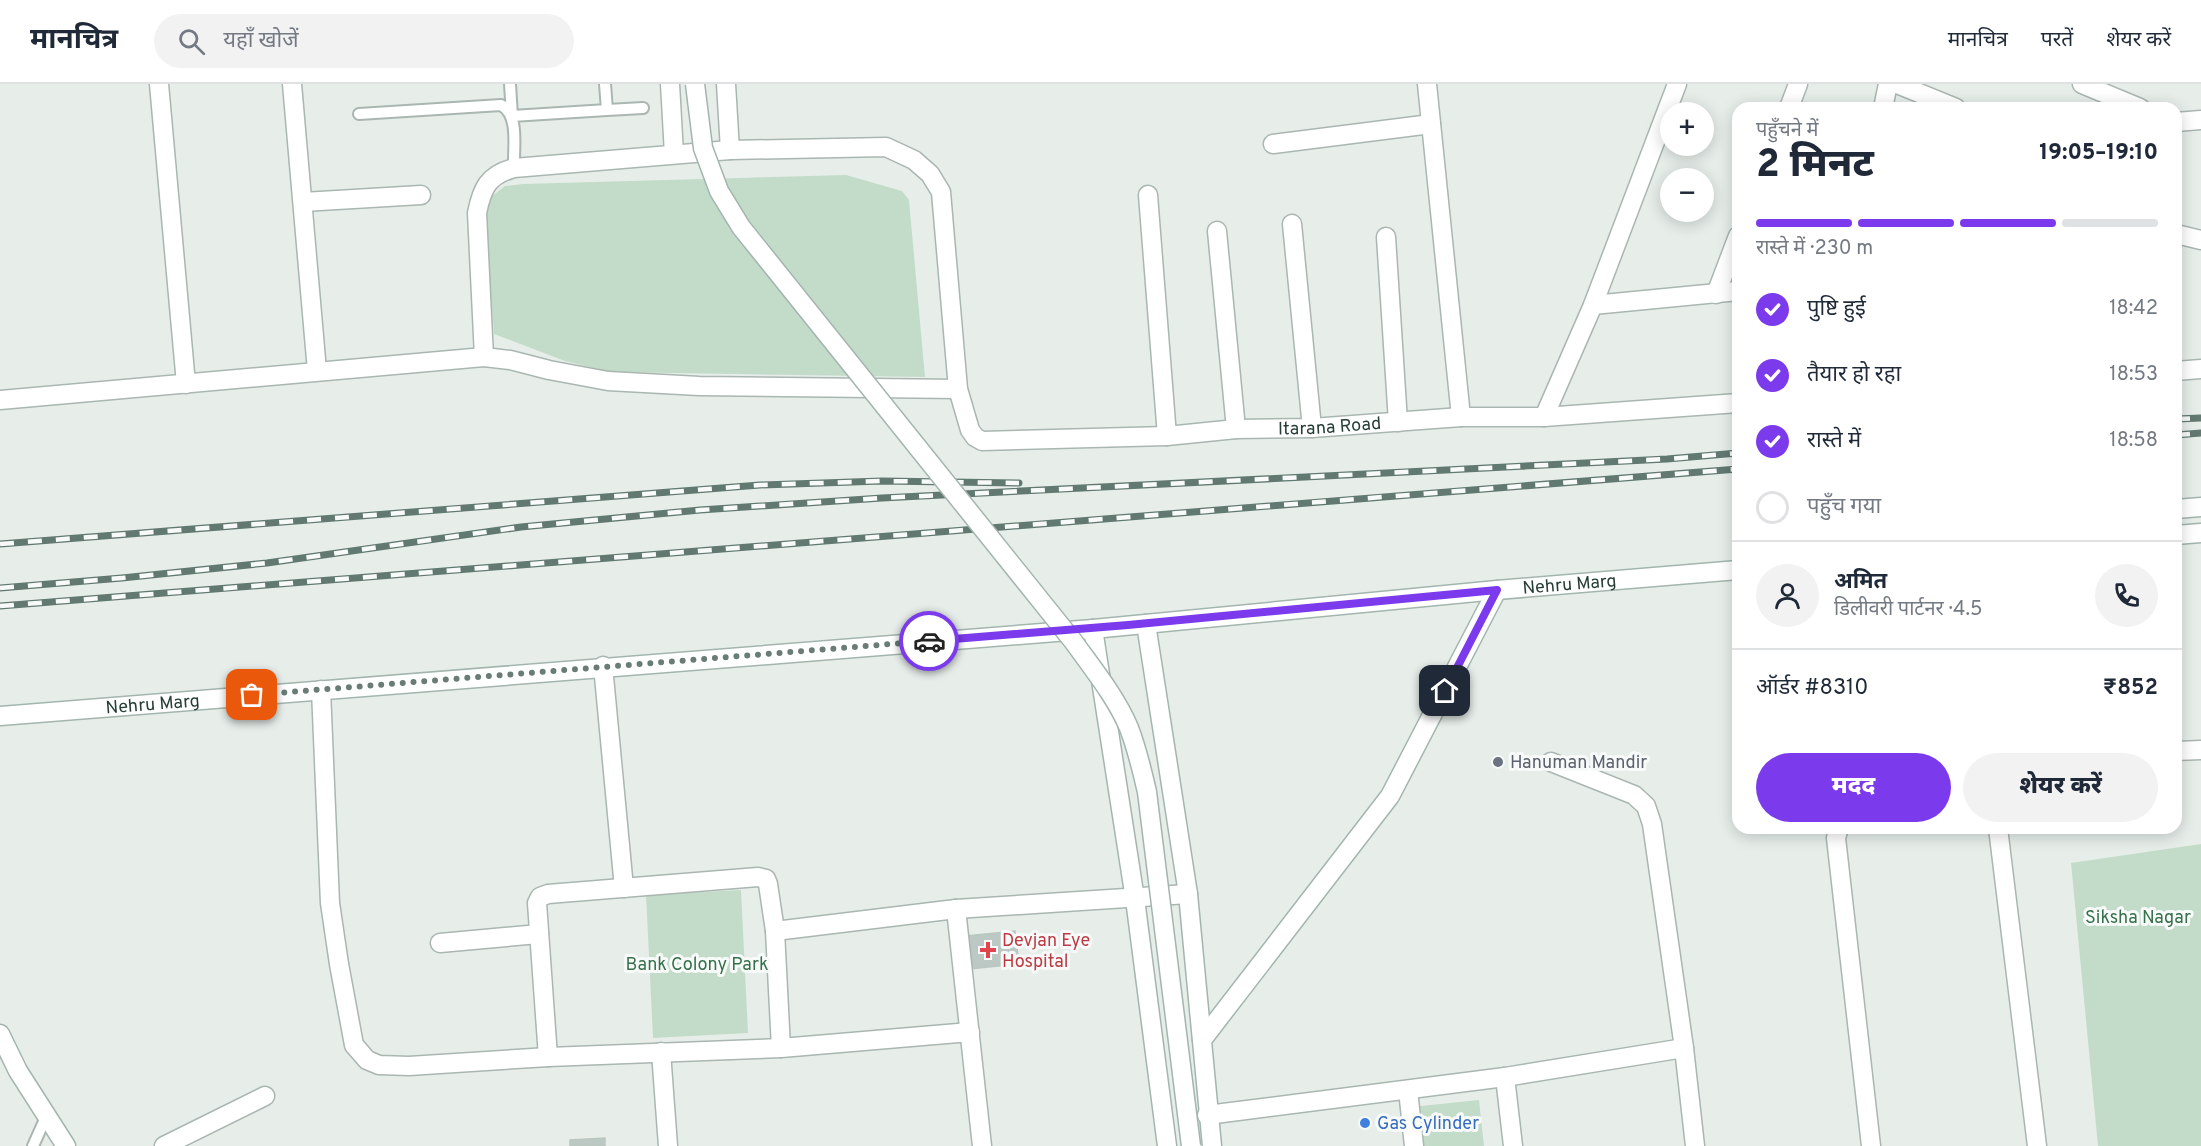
<!DOCTYPE html>
<html lang="hi">
<head>
<meta charset="utf-8">
<style>
  body { margin:0; font-family:Overpass,"Noto Sans Devanagari",sans-serif; background:#f2f2f3; color:#1f2937; height:100vh; display:flex; flex-direction:column; font-size:22px; white-space:nowrap }
  * { box-sizing:border-box; margin:0 }
  p { font-size:20px; color:#747a83 }
  .icon { flex:none; width:33px; height:33px; fill:none; stroke:currentColor; stroke-width:2; stroke-linecap:round; stroke-linejoin:round }
  .map { position:relative; flex:1; overflow:hidden }
  .side { position:absolute; left:1732px; top:18px; width:450px; height:732px; display:flex; flex-direction:column; background:#fff; border-radius:18px; box-shadow:0 3px 15px #0003 }
  .side>* { flex:none }
  .tools { position:absolute; left:1660px; top:18px; display:grid; gap:12px }
  .tools a { display:grid; place-items:center; width:54px; height:54px; border-radius:50%; background:#fff; box-shadow:0 3px 15px #0003; font-size:30px }
  .pin { position:absolute; display:grid; place-items:center; width:51px; height:51px; color:#fff; margin:-26px; border-radius:12px; box-shadow:0 3px 9px #0006 }
  .courier { position:absolute; display:grid; place-items:center; width:60px; height:60px; margin:-30px; border:4px solid #7c3aed; border-radius:50%; background:#fff; color:#222; box-shadow:0 2px 8px #0007 }
  .overview em { font-style:normal; font-weight:800 }
  .overview div { display:flex; flex-direction:column-reverse }
  .overview { display:flex; align-items:center; justify-content:space-between; height:102px; padding:0 24px }
  h1 { font-size:39px; font-weight:800; line-height:45px }
  .bar { display:grid; grid-template-columns:repeat(4,1fr); gap:9px 6px; align-content:center; height:72px; padding:0 24px }
  .bar i { height:8px; border-radius:4px; background:#e0e1e3 }
  .bar .active { background:#7c3aed }
  .bar p { grid-column:span 4 }
  .line { display:flex; align-items:center; gap:15px; padding:0 24px; border-top:2px solid #e0e1e3 }
  .line div { flex:1 }
  .round { display:grid; place-items:center; flex:none; width:63px; height:63px; border-radius:32px; background:#f2f2f3 }
  ol { padding:0 24px; list-style:none }
  li { display:flex; align-items:center; gap:18px; height:66px }
  li p { margin-inline-start:auto }
  li .icon { padding:6px; border-radius:50%; background:#7c3aed; color:#fff; stroke-width:4 }
  li:last-child { color:#747a83 }
  li i { width:33px; height:33px; border:3px solid #e0e1e3; border-radius:50% }
  .action { display:flex; gap:12px; margin-top:auto; padding:12px 24px }
  .action a { flex:1; height:69px; border-radius:36px; background:#7c3aed; color:#fff; font-size:24px; font-weight:800; line-height:69px; text-align:center }
  .action a+a { background:#f2f2f3; color:#1f2937 }
  header { display:flex; align-items:center; gap:36px; box-sizing:border-box; height:84px; padding:0 30px; background:#fff; border-bottom:2px solid #e0e1e3 }
  header strong { font-size:28px }
  nav { display:flex; gap:33px; margin-inline-start:auto; font-size:21px }
  .search { width:420px; height:54px; background:#f2f2f3; display:flex; align-items:center; gap:15px; box-sizing:border-box; padding:0 21px; border-radius:33px; color:#747a83; font-size:22px }
  .map>svg:first-child { display:block }
</style>
</head>
<body>
<header>
<strong>मानचित्र</strong>
<div class="search"><svg class="icon" aria-label="search" viewBox="0 0 24 24"><circle cx="10" cy="10" r="6"/><path d="M15 15l6 6"/></svg>यहाँ खोजें</div>
<nav><a>मानचित्र</a><a>परतें</a><a>शेयर करें</a></nav>
</header>
<div class="map">
<svg width="2201" height="1062" viewBox="0 0 2201 1062">
  <rect width="100%" height="100%" fill="#e7eeea"/>
  <path fill="#c3dcc9" d="M 846,91 L 902,107 L 909,116 L 925,293 L 610,288 L 565,277 L 494,250 L 485,135 L 487,116 L 505,102 L 523,100 Z
    M 2201,760 L 2201,1062 L 2098,1062 L 2071,779 Z
    M 741,806 L 748,949 L 653,954 L 646,811 Z
    M 1479,1016 L 1484,1062 L 1415,1062 L 1411,1023 Z"/>
  <path fill="#bcc8c3" stroke="#bac7c1" stroke-width="1.5" d="M 1015,847 L 1019,880 L 970,885 L 966,852 Z
    M 605,1054 L 605,1062 L 570,1062 L 570,1056 Z"/>
  <g fill="none" stroke-linecap="round" stroke-linejoin="round">
    <g stroke="#aab6b1" stroke-width="14">
      <path id="lane" d="M 510,0 L 512,32 L 607,26 L 605,0
        M 607,26 L 643,24
        M 359,30 L 501,21 C 520,31 513,65 514,84
        M 33,1062 L 46,1033"/>
    </g>
    <g stroke="#aab6b1" stroke-width="21">
      <g id="street">
        <path d="M 159,0 L 186,300"/>
        <path d="M 292,0 L 317,287"/>
        <path d="M 670,0 L 674,70"/>
        <path d="M 726,0 L 730,66"/>
        <path d="M 1427,0 L 1461,333"/>
        <path d="M 1897,0 L 1956,24"/>
        <path d="M 2082,0 L 2140,24"/>
        <path d="M 1789,24 L 1798,0"/>
        <path d="M 1883,24 L 1888,0"/>
        <path d="M 2176,38 L 2201,36"/>
        <path d="M 1273,60 L 1431,40"/>
        <path d="M 1148,111 L 1167,352"/>
        <path d="M 303,118 L 421,111"/>
        <path d="M 1292,140 L 1312,344"/>
        <path d="M 1217,147 L 1236,345"/>
        <path d="M 2176,150 L 2201,156"/>
        <path d="M 1386,153 L 1398,338"/>
        <path d="M 1716,210 L 1738,152"/>
        <path d="M 1593,221 L 1738,207"/>
        <path id="s1" d="M 484,273 L 477,129 C 482,104 488,91 514,84 L 730,66 L 886,63 L 914,76 L 930,90 L 941,108 L 958,305 L 970,346 L 975,353 L 982,357 L 1167,352 L 1236,345 L 1312,344 L 1461,333 L 1544,333 L 1738,319"/>
        <path d="M 2176,287 L 2201,285"/>
        <path d="M 0,316 L 484,273 L 510,276 L 549,286 L 608,297 L 699,302 L 958,305"/>
        <path d="M 1544,333 L 1593,221 L 1677,0"/>
        <path d="M 603,582 L 624,804"/>
        <path d="M 321,606 L 330,819 L 339,880 L 354,961 L 367,976 L 379,981 L 409,982 L 548,973 L 781,964 L 970,948"/>
        <path d="M 2176,667 L 2201,666"/>
        <path d="M 1839,744 L 1836,754 L 1871,1062"/>
        <path d="M 1998,744 L 2037,1062"/>
        <path d="M 956,825 L 982,1062"/>
        <path d="M 775,847 L 956,825 L 1188,810"/>
        <path d="M 440,859 L 539,850"/>
        <path d="M 1684,964 L 1695,1062"/>
        <path d="M 661,968 L 668,1062"/>
        <path d="M 548,973 L 537,819 L 540,813 L 548,810 L 758,793 L 766,795 L 768,800 L 775,847 L 781,964"/>
        <path d="M 1505,993 L 1513,1062"/>
        <path d="M 1408,1006 L 1414,1062"/>
        <path d="M 1207,1031 L 1505,993 L 1684,964 L 1652,740 L 1646,722 L 1634,711 L 1551,678"/>
        <path d="M 164,1062 L 265,1012"/>
      </g>
    </g>
    <g stroke="#a3b5ae" stroke-width="21">
      <g id="secondary">
        <path d="M 2176,425 L 2201,423"/>
        <path d="M 2176,451 L 2201,449"/>
        <path d="M 1146,540 L 1188,810 L 1212,1062"/>
        <path d="M 1093,545 L 1135,815 L 1167,1062"/>
        <path id="s2" d="M 0,632 L 1093,545 L 1497,506 L 1738,486"/>
        <path d="M 0,950 L 18,987 L 66,1062"/>
        <path d="M 1202,956 L 1390,712 L 1497,506"/>
      </g>
    </g>
    <use href="#lane" stroke="#fff" stroke-width="10"/>
    <use href="#street" stroke="#fff" stroke-width="18"/>
    <use href="#secondary" stroke="#fff" stroke-width="18"/>
    <g stroke="#627972" stroke-width="7">
      <path id="rail" d="M 2176,335 L 2201,334
        M 2176,351 L 2201,349
        M 0,460 L 760,401 L 882,397 L 1019,399
        M 0,504 L 122,494 L 267,479 L 521,443 L 700,426 L 882,414 L 1667,375 L 1738,369
        M 0,522 L 1738,385"/>
    </g>
    <use href="#rail" stroke="#f7faf9" stroke-width="4.5" stroke-dasharray="14" stroke-linecap="butt"/>
    <g stroke="#a3b5ae" stroke-width="21" stroke-linecap="butt">
      <path id="secondary-bridge" d="M 695,0 L 703,64 L 719,107 L 741,143 L 1073,557 C 1093,585 1116,613 1129,644 C 1137,665 1142,686 1147,708 L 1191,1062"/>
    </g>
    <use href="#secondary-bridge" stroke="#fff" stroke-width="18"/>
  </g>
  <g fill="none" stroke-linecap="round" stroke-linejoin="round">
    <path stroke="#6a7c76" stroke-width="6" stroke-dasharray="0 10.8" d="M 252,611 L 929,557"/>
    <path stroke="#7c3aed" stroke-width="8" d="M 929,557 L 1128,541 L 1497,506 L 1445,607"/>
  </g>
  <circle fill="#6b7280" stroke="#f7faf9" stroke-width="2" cx="1498" cy="678" r="6"/>
  <path fill="#e0444e" stroke="#f7faf9" stroke-width="2" d="M985 857h6v6h6v6h-6v6h-6v-6h-6v-6h6z"/>
  <circle fill="#3f7fe0" stroke="#f7faf9" stroke-width="2" cx="1365" cy="1039" r="6"/>
  <g text-anchor="middle" stroke-width="6" stroke-linejoin="round" paint-order="stroke">
    <g font-size="18" fill="#273e37" stroke="#f7faf9">
      <text dy="6" stroke="none"><textPath href="#s1" startOffset="1258">Itarana Road</textPath></text>
      <text dy="6" stroke="none"><textPath href="#s2" startOffset="1575">Nehru Marg</textPath></text>
      <text dy="6" stroke="none"><textPath href="#s2" startOffset="153">Nehru Marg</textPath></text>
    </g>
    <g font-size="18" fill="#5b616d" stroke="#f7faf9" text-anchor="start">
      <text x="1510" y="684">Hanuman Mandir</text>
    </g>
    <g font-size="18" fill="#36714b" stroke="#f7faf9">
      <text x="2138" y="839">Siksha Nagar</text>
      <text x="697" y="886">Bank Colony Park</text>
    </g>
    <g font-size="18" fill="#be3a42" stroke="#f7faf9" text-anchor="start">
      <text x="1002" y="862">Devjan Eye<tspan x="1002" dy="21">Hospital</tspan></text>
    </g>
    <g font-size="18" fill="#366cbe" stroke="#f7faf9" text-anchor="start">
      <text x="1377" y="1045">Gas Cylinder</text>
    </g>
  </g>
</svg>
<div class="tools">
<a>+</a>
<a>−</a>
</div>
<div class="pin" style="left:252px;top:611px;background:#ea580c"><svg class="icon" aria-label="bag" viewBox="0 0 24 24"><path d="M5 8h14l-1 12H6zM9 8a3 3 0 0 1 6 0"/></svg></div>
<div class="pin" style="left:1445px;top:607px;background:#1f2937"><svg class="icon" aria-label="home" viewBox="0 0 24 24"><path d="M3 11l9-7 9 7M6 9v11h12V9"/></svg></div>
<div class="courier" style="left:929px;top:557px"><svg class="icon" aria-label="car" viewBox="0 0 24 24"><path d="M5 17H2v-5l4-1 3-4h7l3 4 3 1v5h-3M9 17h6M6 11h13"/><circle cx="7" cy="17" r="2"/><circle cx="17" cy="17" r="2"/></svg></div>
<section class="side">
<div class="overview"><div><h1>2 मिनट</h1><p>पहुँचने में</p></div><em>19:05–19:10</em></div>
<div class="bar"><i class="active"></i><i class="active"></i><i class="active"></i><i></i><p>रास्ते में · 230 m</p></div>
<ol>
<li><svg class="icon" aria-label="check" viewBox="0 0 24 24"><path d="M5 12l5 5 9-10"/></svg>पुष्टि हुई<p>18:42</p></li>
<li><svg class="icon" aria-label="check" viewBox="0 0 24 24"><path d="M5 12l5 5 9-10"/></svg>तैयार हो रहा<p>18:53</p></li>
<li><svg class="icon" aria-label="check" viewBox="0 0 24 24"><path d="M5 12l5 5 9-10"/></svg>रास्ते में<p>18:58</p></li>
<li><i></i>पहुँच गया</li>
</ol>
<div class="line" style="height:108px"><a class="round"><svg class="icon" aria-label="person" viewBox="0 0 24 24"><circle cx="12" cy="8" r="4"/><path d="M4 21q1-7 8-7t8 7"/></svg></a><div><b>अमित</b><p>डिलीवरी पार्टनर · 4.5</p></div><a class="round"><svg class="icon" aria-label="phone" viewBox="0 0 24 24"><path d="M5 4h4l2 5-3 2q2 4 5 5l2-3 5 2v4C11 20 4 13 5 4z"/></svg></a></div>
<div class="line" style="height:78px"><div>ऑर्डर #8310</div><b>₹852</b></div>
<div class="action"><a>मदद</a><a>शेयर करें</a></div>
</section>
</div>
</body>
</html>
